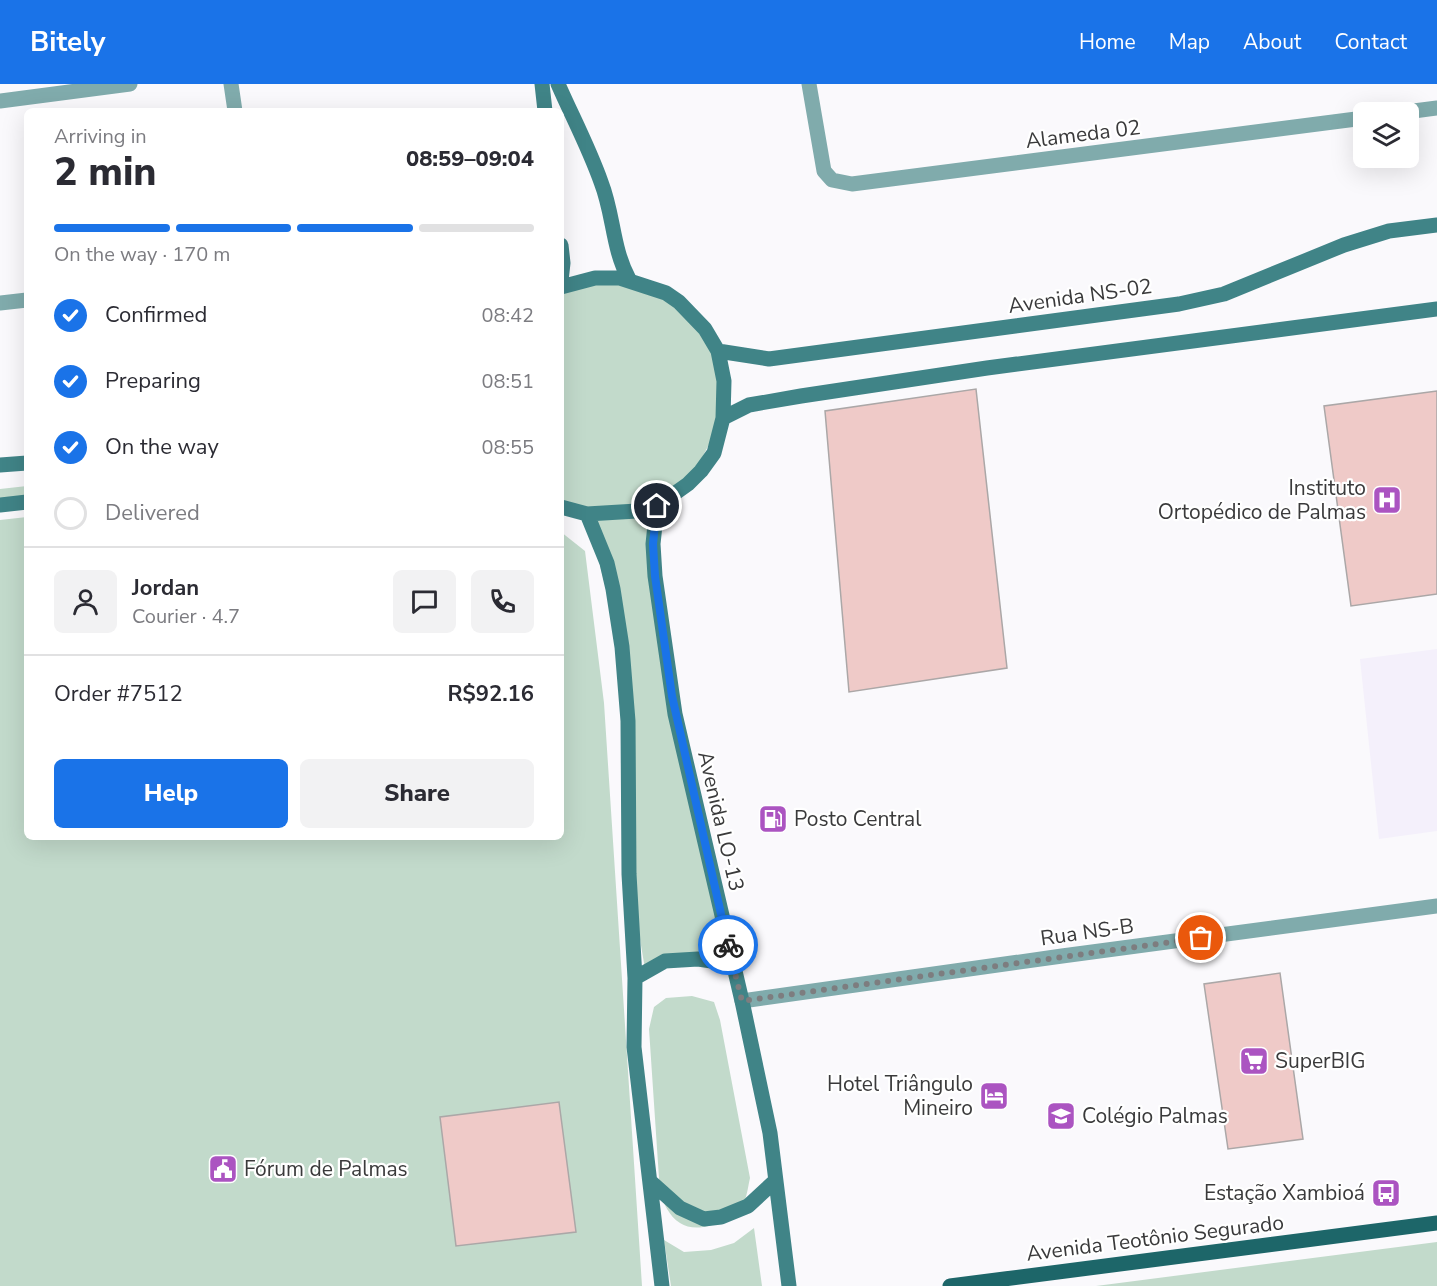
<!DOCTYPE html>
<html lang="en">
<head>
<meta charset="utf-8">
<style>
  body { margin:0; font-family:"Nunito Sans",sans-serif; background:#f2f2f3; color:#2b2b33; height:100vh; display:flex; flex-direction:column; font-size:22px; white-space:nowrap }
  * { box-sizing:border-box; margin:0 }
  p { font-size:20px; color:#7c7c81 }
  .icon { flex:none; width:33px; height:33px; fill:none; stroke:currentColor; stroke-width:2; stroke-linecap:round; stroke-linejoin:round }
  .map { position:relative; flex:1; overflow:hidden }
  .drawer { position:absolute; left:24px; top:24px; width:540px; height:732px; display:flex; flex-direction:column; background:#fff; border-radius:9px; box-shadow:0 6px 24px #0002 }
  .drawer>* { flex:none }
  .controls { position:absolute; left:1353px; top:18px; display:grid; gap:12px }
  .controls a { display:grid; place-items:center; width:66px; height:66px; border-radius:9px; background:#fff; box-shadow:0 6px 24px #0002; font-size:30px }
  .pin { position:absolute; display:grid; place-items:center; width:51px; height:51px; color:#fff; margin:-26px; border:3px solid #fff; border-radius:50%; box-shadow:0 2px 6px #0007 }
  .courier { position:absolute; display:grid; place-items:center; width:60px; height:60px; margin:-30px; border:4px solid #1a73e8; border-radius:50%; background:#fff; color:#222; box-shadow:0 2px 8px #0007 }
  .headline em { font-style:normal; font-weight:800 }
  .headline div { display:flex; flex-direction:column-reverse }
  .headline { display:flex; align-items:center; justify-content:space-between; height:102px; padding:0 30px }
  h1 { font-size:39px; font-weight:800; line-height:45px }
  .bar { display:grid; grid-template-columns:repeat(4,1fr); gap:9px 6px; align-content:center; height:72px; padding:0 30px }
  .bar i { height:8px; border-radius:4px; background:#e1e1e2 }
  .bar .current { background:#1a73e8 }
  .bar p { grid-column:span 4 }
  .line { display:flex; align-items:center; gap:15px; padding:0 30px; border-top:2px solid #e1e1e2 }
  .line div { flex:1 }
  .round { display:grid; place-items:center; flex:none; width:63px; height:63px; border-radius:9px; background:#f2f2f3 }
  ol { padding:0 30px; list-style:none }
  li { display:flex; align-items:center; gap:18px; height:66px }
  li p { margin-inline-start:auto }
  li .icon { padding:6px; border-radius:50%; background:#1a73e8; color:#fff; stroke-width:4 }
  li:last-child { color:#7c7c81 }
  li i { width:33px; height:33px; border:3px solid #e1e1e2; border-radius:50% }
  .primary-button { display:flex; gap:12px; margin-top:auto; padding:12px 30px }
  .primary-button a { flex:1; height:69px; border-radius:9px; background:#1a73e8; color:#fff; font-size:24px; font-weight:800; line-height:69px; text-align:center }
  .primary-button a+a { background:#f2f2f3; color:#2b2b33 }
  header { display:flex; align-items:center; gap:36px; box-sizing:border-box; height:84px; padding:0 30px; background:#1a73e8; color:#fff }
  header strong { font-size:28px }
  nav { display:flex; gap:33px; margin-inline-start:auto; font-size:21px }
  .map>svg:first-child { display:block }
</style>
</head>
<body>
<header>
<strong>Bitely</strong>
<nav><a>Home</a><a>Map</a><a>About</a><a>Contact</a></nav>
</header>
<div class="map">
<svg width="1437" height="1202" viewBox="0 0 1437 1202">
  <rect width="100%" height="100%" fill="#faf9fc"/>
  <path fill="#f4f0fb" d="M 1437,565 L 1437,747 L 1379,755 L 1360,575 Z"/>
  <path fill="#c2dacb" d="M 595,194 L 666,209 L 718,267 L 723,334 L 688,400 L 657,422 L 657,509 L 732,880 L 683,875 L 646,891 L 629,790 L 631,604 L 587,430 L 561,418 L 561,203 Z
    M 27,402 L 27,416 L 0,420 L 0,405 Z
    M 27,433 L 27,753 L 561,753 L 561,448 L 585,467 L 604,619 L 642,1202 L 0,1202 L 0,436 Z
    M 692,912 L 714,918 L 720,936 L 750,1094 C 748,1102 747,1115 742,1121 C 731,1137 698,1151 680,1139 C 669,1132 664,1120 660,1109 L 649,945 L 654,923 L 666,914 Z
    M 754,1144 L 762,1202 L 671,1202 L 664,1156 L 684,1168 L 711,1166 L 734,1159 Z
    M 1437,1158 L 1437,1202 L 1096,1202 Z"/>
  <path fill="#efcac8" stroke="#aba7a7" stroke-width="1.5" d="M 976,305 L 1007,584 L 849,608 L 825,327 Z
    M 1437,307 L 1437,510 L 1351,522 L 1324,322 Z
    M 1280,889 L 1303,1055 L 1228,1065 L 1204,900 Z
    M 559,1018 L 576,1148 L 456,1162 L 440,1033 Z"/>
  <g fill="none" stroke-linecap="round" stroke-linejoin="round">
    <path stroke="#80abac" stroke-width="15" d="M 231,0 L 235,27
      M 809,0 L 824,87 L 832,96 L 852,100 L 1364,34
      M 0,17 L 130,0
      M 1406,28 L 1437,24
      M 0,219 L 27,216
      M 742,917 L 1062,872 L 1437,822"/>
    <path stroke="#408487" stroke-width="15" d="M 542,0 L 545,27
      M 558,0 C 572,32 589,64 601,98 C 614,131 612,164 629,195
      M 561,161 L 563,179 L 561,197
      M 561,203 L 595,194 L 620,194 L 666,209 L 679,218 L 705,245 L 718,267 L 724,297 L 723,334 L 714,369 L 701,387 L 688,400 L 657,422 L 637,427 L 587,430 L 561,423
      M 718,267 L 769,275 L 1179,220 L 1224,210 L 1344,161 L 1389,147 L 1437,141
      M 723,334 L 749,321 L 801,312 L 987,284 L 1437,225
      M 0,381 L 27,379
      M 0,421 L 27,418
      M 657,422 L 653,460 L 655,492 L 675,630 L 742,917 L 770,1049 L 789,1202
      M 587,430 L 607,479 L 613,505 L 622,563 L 628,637 L 629,790 L 635,894 L 634,963 L 662,1202
      M 635,894 L 665,877 L 698,875 L 732,880
      M 651,1098 L 680,1124 L 704,1135 L 721,1133 L 748,1122 L 775,1097"/>
    <path stroke="#1d6669" stroke-width="15" d="M 950,1202 L 1437,1139"/>
  </g>
  <g fill="none" stroke-linecap="round" stroke-linejoin="round">
    <path stroke="#7d7d7f" stroke-width="6" stroke-dasharray="0 10.8" d="M 728,861 L 742,917 L 1201,854"/>
    <path stroke="#1a73e8" stroke-width="8" d="M 657,422 L 653,460 L 655,492 L 672,612 L 728,861"/>
  </g>
  <defs>
    <g id="hospital-square" transform="scale(1.5)"><rect x="-9" y="-9" width="18" height="18" rx="4" fill="#ab54c1" stroke="#fff"/><path d="M-5-5h3v3.5h4V-5h3V5h-3V1.5h-4V5h-3Z" fill="#fff"/></g>
    <g id="fuel-square" transform="scale(1.5)"><rect x="-9" y="-9" width="18" height="18" rx="4" fill="#ab54c1" stroke="#fff"/><path d="M-5.5-6h7V0h2V4h1.3V-2.5L3-4.5l.8-.8L6-3V5H2.5V1h-1V6h-7ZM-4.2-4.7v3.2H.2V-4.7Z" fill="#fff"/></g>
    <g id="supermarket-square" transform="scale(1.5)"><rect x="-9" y="-9" width="18" height="18" rx="4" fill="#ab54c1" stroke="#fff"/><path d="M-6-5.5h2.5l.6 2H6L4.5 2H-2.5L-4.4-4H-6ZM-1.5 3.2a1.3 1.3 0 1 0 .1 0ZM3 3.2a1.3 1.3 0 1 0 .1 0Z" fill="#fff"/></g>
    <g id="hotel-square" transform="scale(1.5)"><rect x="-9" y="-9" width="18" height="18" rx="4" fill="#ab54c1" stroke="#fff"/><path d="M-6-4.5h1.5V1H6V5H4.5V3h-9V5H-6ZM-4 0a1.8 1.8 0 1 1 3.6 0ZM.5 0V-2.5h3Q6-2.5 6 0Z" fill="#fff"/></g>
    <g id="school-square" transform="scale(1.5)"><rect x="-9" y="-9" width="18" height="18" rx="4" fill="#ab54c1" stroke="#fff"/><path d="M0-5L7-2L0 1L-7-2ZM-4 1L0 2.5L4 1V4Q0 6-4 4Z" fill="#fff"/></g>
    <g id="civic-square" transform="scale(1.5)"><rect x="-9" y="-9" width="18" height="18" rx="4" fill="#ab54c1" stroke="#fff"/><path d="M-.6-6.5H3V-4.5H.6V-3L4-1V1h2V6H-6V1h2V-1L-.6-3ZM-1.2 2.5V6h2.4V2.5Z" fill="#fff"/></g>
    <g id="bus-square" transform="scale(1.5)"><rect x="-9" y="-9" width="18" height="18" rx="4" fill="#ab54c1" stroke="#fff"/><path d="M-5-6H5V4H4V6H2V4H-2V6H-4V4H-5ZM-3.5-4V0h7V-4ZM-3.5 1.2v1.5H-2V1.2ZM2 1.2v1.5H3.5V1.2Z" fill="#fff"/></g>
  </defs>
  <g fill-rule="evenodd">
    <use href="#hospital-square" x="1387" y="416"/>
    <use href="#fuel-square" x="773" y="735"/>
    <use href="#supermarket-square" x="1254" y="977"/>
    <use href="#hotel-square" x="994" y="1012"/>
    <use href="#school-square" x="1061" y="1032"/>
    <use href="#civic-square" x="223" y="1085"/>
    <use href="#bus-square" x="1386" y="1109"/>
  </g>
  <g text-anchor="middle" stroke-width="4.5" stroke-linejoin="round" paint-order="stroke">
    <g font-size="21" fill="#3a3a3b" stroke="#fff">
      <text transform="translate(1083 50) rotate(-7)" y="7">Alameda 02</text>
      <text transform="translate(1080 212) rotate(-8)" y="7">Avenida NS-02</text>
      <text transform="translate(721 737) rotate(77)" y="7">Avenida LO-13</text>
      <text transform="translate(1087 848) rotate(-8)" y="7">Rua NS-B</text>
      <text transform="translate(1155 1154) rotate(-7)" y="7">Avenida Teotônio Segurado</text>
    </g>
    <g font-size="21" fill="#3a3a3b" stroke="#fff" text-anchor="start">
      <text x="1366" y="411" text-anchor="end">Instituto<tspan x="1366" dy="24">Ortopédico de Palmas</tspan></text>
      <text x="794" y="742">Posto Central</text>
      <text x="1275" y="984">SuperBIG</text>
      <text x="973" y="1007" text-anchor="end">Hotel Triângulo<tspan x="973" dy="24">Mineiro</tspan></text>
      <text x="1082" y="1039">Colégio Palmas</text>
      <text x="244" y="1092">Fórum de Palmas</text>
      <text x="1365" y="1116" text-anchor="end">Estação Xambioá</text>
    </g>
  </g>
</svg>
<div class="controls">
<a><svg class="icon" aria-label="layers" viewBox="0 0 24 24"><path d="M12 4l9 5-9 5-9-5zM3 14l9 5 9-5"/></svg></a>
</div>
<div class="pin" style="left:1201px;top:854px;background:#ea580c"><svg class="icon" aria-label="bag" viewBox="0 0 24 24"><path d="M5 8h14l-1 12H6zM9 8a3 3 0 0 1 6 0"/></svg></div>
<div class="pin" style="left:657px;top:422px;background:#1f2937"><svg class="icon" aria-label="home" viewBox="0 0 24 24"><path d="M3 11l9-7 9 7M6 9v11h12V9"/></svg></div>
<div class="courier" style="left:728px;top:861px"><svg class="icon" aria-label="bike" viewBox="0 0 24 24"><circle cx="6" cy="16" r="4"/><circle cx="18" cy="16" r="4"/><path d="M6 16l4-8h5l3 8M10 8l3 8H6M13 5h3"/></svg></div>
<section class="drawer">
<div class="headline"><div><h1>2 min</h1><p>Arriving in</p></div><em>08:59–09:04</em></div>
<div class="bar"><i class="current"></i><i class="current"></i><i class="current"></i><i></i><p>On the way · 170 m</p></div>
<ol>
<li><svg class="icon" aria-label="check" viewBox="0 0 24 24"><path d="M5 12l5 5 9-10"/></svg>Confirmed<p>08:42</p></li>
<li><svg class="icon" aria-label="check" viewBox="0 0 24 24"><path d="M5 12l5 5 9-10"/></svg>Preparing<p>08:51</p></li>
<li><svg class="icon" aria-label="check" viewBox="0 0 24 24"><path d="M5 12l5 5 9-10"/></svg>On the way<p>08:55</p></li>
<li><i></i>Delivered</li>
</ol>
<div class="line" style="height:108px"><a class="round"><svg class="icon" aria-label="person" viewBox="0 0 24 24"><circle cx="12" cy="8" r="4"/><path d="M4 21q1-7 8-7t8 7"/></svg></a><div><b>Jordan</b><p>Courier · 4.7</p></div><a class="round"><svg class="icon" aria-label="chat" viewBox="0 0 24 24"><path d="M4 5h16v11H9l-5 4z"/></svg></a><a class="round"><svg class="icon" aria-label="phone" viewBox="0 0 24 24"><path d="M5 4h4l2 5-3 2q2 4 5 5l2-3 5 2v4C11 20 4 13 5 4z"/></svg></a></div>
<div class="line" style="height:78px"><div>Order #7512</div><b>R$92.16</b></div>
<div class="primary-button"><a>Help</a><a>Share</a></div>
</section>
</div>
</body>
</html>
